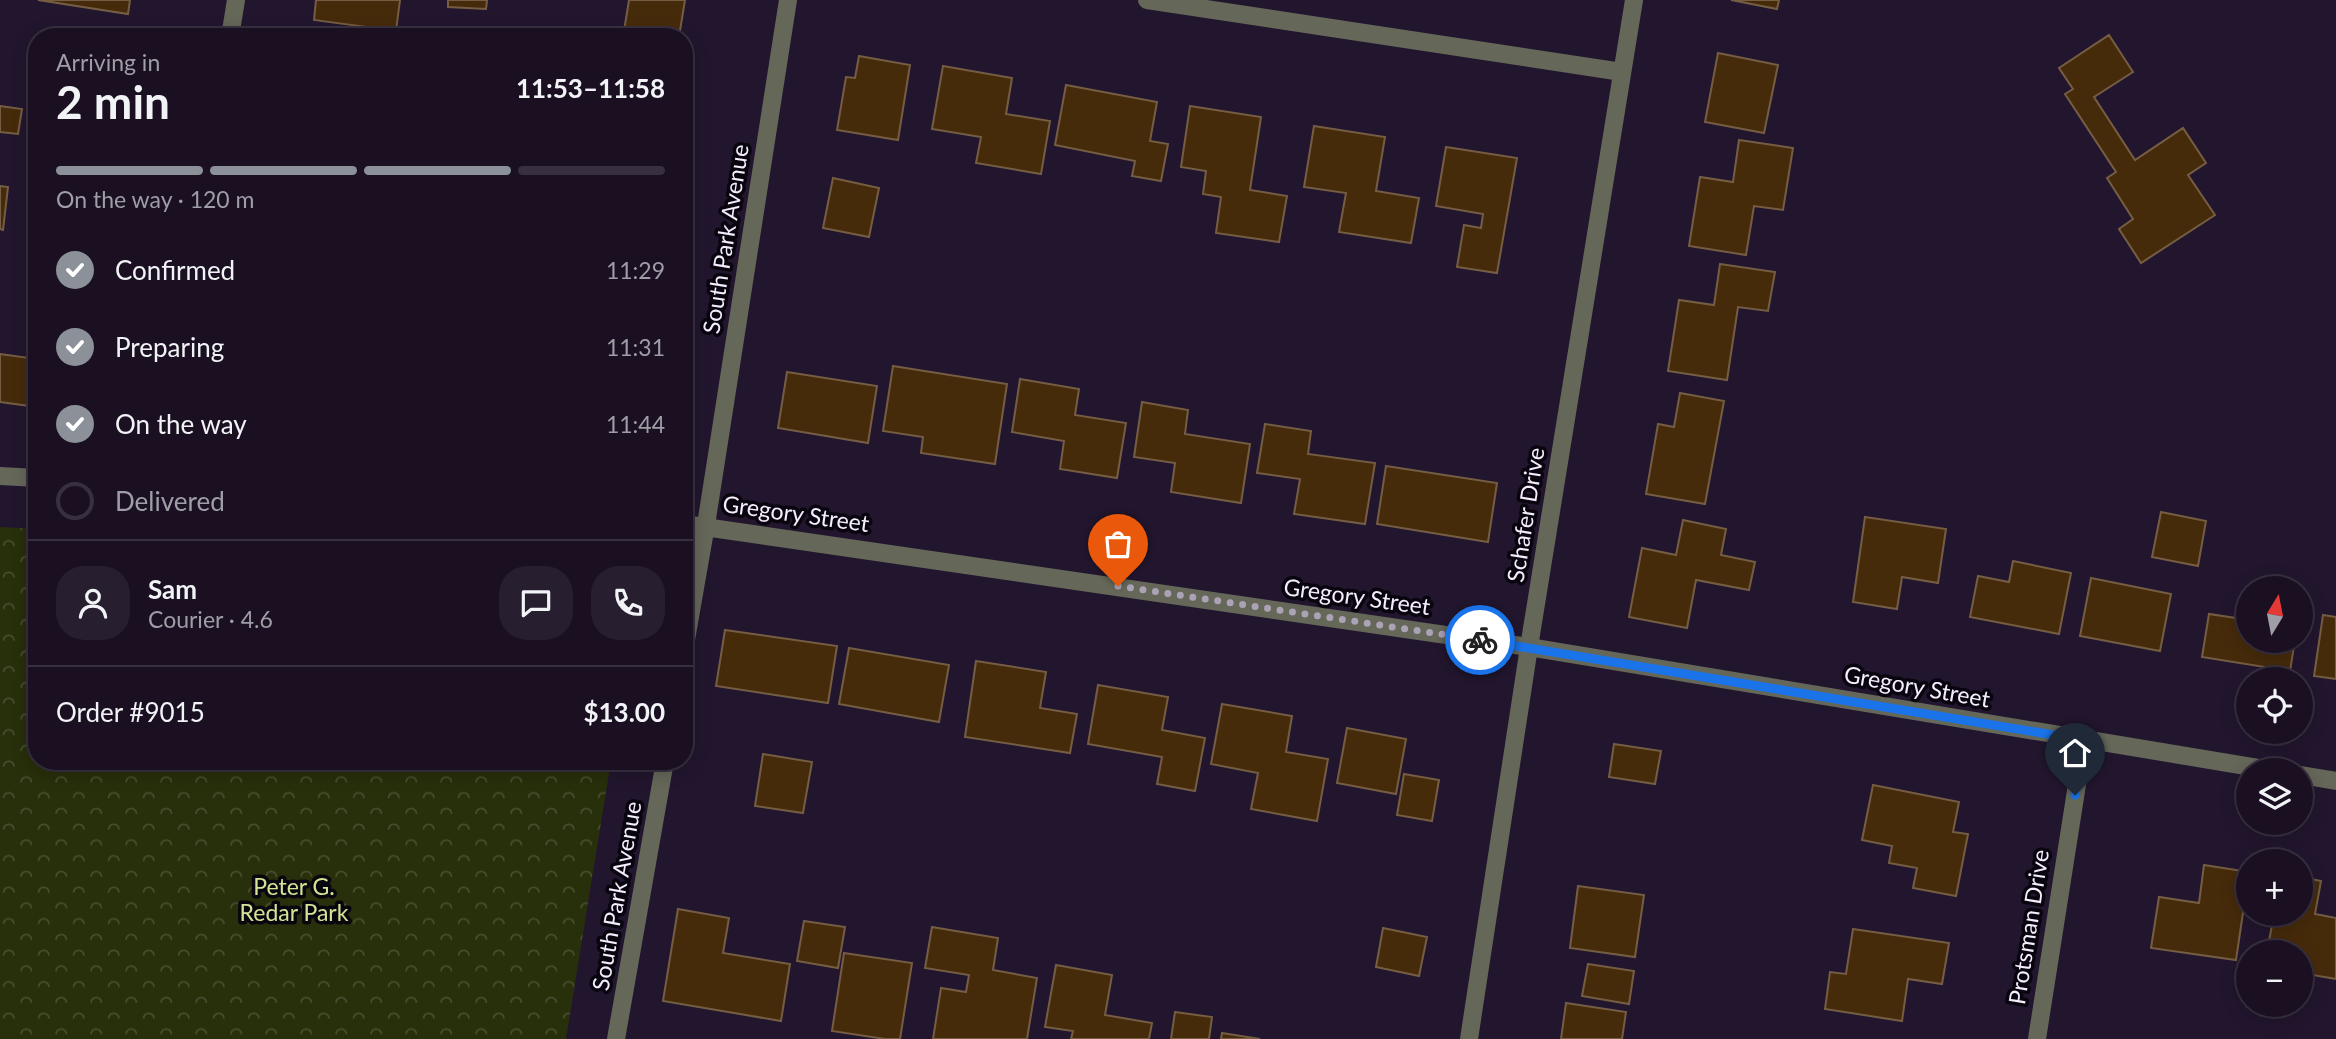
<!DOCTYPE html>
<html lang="en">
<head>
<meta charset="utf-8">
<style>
  body { margin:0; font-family:Lato,sans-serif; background:#271e2f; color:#f1f3f6; height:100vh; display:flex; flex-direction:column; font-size:26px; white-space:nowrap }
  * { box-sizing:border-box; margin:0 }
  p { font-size:23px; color:#9f9da5 }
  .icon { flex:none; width:38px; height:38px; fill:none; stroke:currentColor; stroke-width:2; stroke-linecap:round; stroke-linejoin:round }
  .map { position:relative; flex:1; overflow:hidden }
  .panel { position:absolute; left:28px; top:28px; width:665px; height:742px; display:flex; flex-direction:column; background:#1a1022; border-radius:28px; box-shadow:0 4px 18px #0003,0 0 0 2px #383040 }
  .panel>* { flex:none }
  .needle { width:46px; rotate:10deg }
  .controls { position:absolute; left:2236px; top:576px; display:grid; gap:14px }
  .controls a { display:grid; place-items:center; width:77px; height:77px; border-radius:50%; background:#1a1022; box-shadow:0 4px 18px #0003,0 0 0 2px #383040; font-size:35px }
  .pin { position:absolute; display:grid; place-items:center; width:60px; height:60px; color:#fff; margin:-72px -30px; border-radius:50% 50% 50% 0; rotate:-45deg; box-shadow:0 0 7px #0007 }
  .pin .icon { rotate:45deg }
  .courier { position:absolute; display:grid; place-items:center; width:70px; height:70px; margin:-35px; border:5px solid #1a73e8; border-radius:50%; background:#fff; color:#222; box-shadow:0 2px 9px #0007 }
  .head em { font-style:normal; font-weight:700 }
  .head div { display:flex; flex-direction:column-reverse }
  .head { display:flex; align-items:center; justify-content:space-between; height:119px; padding:0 28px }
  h1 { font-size:46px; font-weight:700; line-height:52px }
  .bar { display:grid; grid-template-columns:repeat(4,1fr); gap:10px 7px; align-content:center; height:84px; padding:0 28px }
  .bar i { height:9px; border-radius:5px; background:#383040 }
  .bar .selected { background:#8c9099 }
  .bar p { grid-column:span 4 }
  .line { display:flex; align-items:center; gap:18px; padding:0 28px; border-top:2px solid #383040 }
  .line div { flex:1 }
  .round { display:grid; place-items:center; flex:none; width:74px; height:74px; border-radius:28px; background:#271e2f }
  ol { padding:0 28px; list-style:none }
  li { display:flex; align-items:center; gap:21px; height:77px }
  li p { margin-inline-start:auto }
  li .icon { padding:7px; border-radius:50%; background:#8c9099; color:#fff; stroke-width:4 }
  li:last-child { color:#9f9da5 }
  li i { width:38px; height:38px; border:4px solid #383040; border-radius:50% }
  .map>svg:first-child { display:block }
</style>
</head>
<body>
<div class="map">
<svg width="2336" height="1039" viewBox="0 0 2336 1039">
  <defs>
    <pattern id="park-crowns" width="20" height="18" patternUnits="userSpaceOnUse" patternTransform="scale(1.75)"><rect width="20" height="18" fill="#282f0b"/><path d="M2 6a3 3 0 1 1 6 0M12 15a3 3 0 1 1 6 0" fill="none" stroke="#484d30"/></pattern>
  </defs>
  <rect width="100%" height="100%" fill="#22162e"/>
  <path fill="url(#park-crowns)" d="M 0,527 L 37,529 L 37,761 L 611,761 L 566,1039 L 0,1039 Z"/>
  <path fill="#462b0b" stroke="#755d44" stroke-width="2" d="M 38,0 L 130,0 L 128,14 Z
    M 316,0 L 400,0 L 396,31 L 314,20 Z
    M 448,0 L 487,0 L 486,9 L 448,7 Z
    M 629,0 L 685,0 L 679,37 L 623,37 Z
    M 1731,0 L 1779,0 L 1777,9 Z
    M 2109,35 L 2133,72 L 2094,97 L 2135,160 L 2183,128 L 2206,163 L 2188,175 L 2215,215 L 2141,263 L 2119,229 L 2133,219 L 2107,178 L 2116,172 L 2065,94 L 2073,89 L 2059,68 Z
    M 1718,53 L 1778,65 L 1764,133 L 1705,122 Z
    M 859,56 L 910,65 L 898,140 L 837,130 L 846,77 L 855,78 Z
    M 943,66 L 1012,78 L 1006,114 L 1050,121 L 1041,174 L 976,163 L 981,137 L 932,129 Z
    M 1066,85 L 1157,102 L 1150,141 L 1168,144 L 1161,181 L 1132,176 L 1135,161 L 1055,145 Z
    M 0,106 L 22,109 L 18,134 L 0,132 Z
    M 1190,106 L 1261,117 L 1250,190 L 1287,196 L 1279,242 L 1216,233 L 1221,197 L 1203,194 L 1206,171 L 1181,167 Z
    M 1314,126 L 1385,137 L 1376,191 L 1419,198 L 1411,243 L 1339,232 L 1346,193 L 1304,187 Z
    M 1739,140 L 1793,148 L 1783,210 L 1754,206 L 1746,255 L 1689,246 L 1700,177 L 1733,182 Z
    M 1446,147 L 1517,158 L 1497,273 L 1457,267 L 1464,225 L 1481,228 L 1483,214 L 1436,206 Z
    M 833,178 L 879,188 L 869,237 L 823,228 Z
    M 0,186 L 8,187 L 3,230 L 0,229 Z
    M 1720,264 L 1775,272 L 1768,311 L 1738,307 L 1727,380 L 1668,371 L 1679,300 L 1714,305 Z
    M 34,276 L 37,276 L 37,324 L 28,323 Z
    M 0,354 L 37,359 L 37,407 L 0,402 Z
    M 893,366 L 1007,384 L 995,464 L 921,453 L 923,437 L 883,431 Z
    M 787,372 L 877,386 L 868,443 L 778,428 Z
    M 1020,379 L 1079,389 L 1075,415 L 1126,423 L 1117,478 L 1060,469 L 1064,441 L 1012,432 Z
    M 1680,393 L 1724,401 L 1705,504 L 1646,494 L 1658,424 L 1674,427 Z
    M 1142,402 L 1188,410 L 1185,434 L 1250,444 L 1241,503 L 1171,492 L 1175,463 L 1134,457 Z
    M 1265,424 L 1311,431 L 1308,454 L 1375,463 L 1365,524 L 1294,514 L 1300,479 L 1257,473 Z
    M 1386,466 L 1497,483 L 1488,542 L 1377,524 Z
    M 2161,512 L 2206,521 L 2198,566 L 2152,557 Z
    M 1865,517 L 1946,529 L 1938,583 L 1902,577 L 1897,609 L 1853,602 Z
    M 1683,520 L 1726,529 L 1721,555 L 1755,562 L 1749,590 L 1696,580 L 1687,628 L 1629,617 L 1642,548 L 1676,555 Z
    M 2013,561 L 2071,573 L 2059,634 L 1970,617 L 1978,576 L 2009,582 Z
    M 2091,578 L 2171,594 L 2160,651 L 2080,636 Z
    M 2245,602 L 2249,602 L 2249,640 L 2295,640 L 2290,671 L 2202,657 L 2209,614 L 2243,619 Z
    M 2323,615 L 2336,617 L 2336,679 L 2314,676 Z
    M 725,630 L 837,646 L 828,703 L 716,686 Z
    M 849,648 L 949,665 L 939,722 L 839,704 Z
    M 976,661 L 1046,672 L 1040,708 L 1077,714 L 1070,753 L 965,737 Z
    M 1098,685 L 1168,697 L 1162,730 L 1205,738 L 1195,791 L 1157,784 L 1162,757 L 1088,744 Z
    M 1222,704 L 1292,716 L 1286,752 L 1328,759 L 1317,821 L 1251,809 L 1258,773 L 1211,764 Z
    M 1347,728 L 1406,739 L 1396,794 L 1337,783 Z
    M 1614,744 L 1661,751 L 1655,784 L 1609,777 Z
    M 763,754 L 812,762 L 803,813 L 755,806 Z
    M 1404,774 L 1439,780 L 1432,821 L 1397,815 Z
    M 1873,785 L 1959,802 L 1953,832 L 1968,834 L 1956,896 L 1913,888 L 1917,868 L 1889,863 L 1892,846 L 1862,840 Z
    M 2204,865 L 2249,872 L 2236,960 L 2151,948 L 2159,897 L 2199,903 Z
    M 2301,877 L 2321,881 L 2315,914 L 2336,918 L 2336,979 L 2301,973 L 2301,952 L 2267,952 L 2274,914 L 2301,914 Z
    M 1578,886 L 1644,895 L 1635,957 L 1570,948 Z
    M 678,909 L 729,918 L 723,953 L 790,964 L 781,1021 L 663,1001 Z
    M 804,921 L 845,927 L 838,968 L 797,961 Z
    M 932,927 L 998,938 L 993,970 L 1037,978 L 1027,1039 L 933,1039 L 941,988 L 966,992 L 969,975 L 925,968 Z
    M 1383,928 L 1427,937 L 1419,976 L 1376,967 Z
    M 1853,929 L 1949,943 L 1942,984 L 1908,979 L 1902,1021 L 1825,1009 L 1830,972 L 1846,974 Z
    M 844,953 L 912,963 L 900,1039 L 885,1039 L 832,1031 Z
    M 1588,964 L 1634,971 L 1629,1004 L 1582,996 Z
    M 1056,965 L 1112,975 L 1105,1015 L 1152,1023 L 1149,1039 L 1071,1039 L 1073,1031 L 1045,1027 Z
    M 1566,1003 L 1626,1012 L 1622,1039 L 1561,1039 Z
    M 1175,1012 L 1212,1017 L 1209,1039 L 1171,1039 Z
    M 1222,1033 L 1260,1039 L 1221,1039 Z"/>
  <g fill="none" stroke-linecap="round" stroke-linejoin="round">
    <path stroke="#656759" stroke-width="18" d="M 1147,0 L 1622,72
      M 230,37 L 236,0
      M 0,476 L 37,478
      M 684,524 L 1529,647 L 2270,770
      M 684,651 L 706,525 L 788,0
      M 2301,775 L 2336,781
      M 616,1039 L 665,761
      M 1469,1039 L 1529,647 L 1634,0
      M 2037,1039 L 2084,740"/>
  </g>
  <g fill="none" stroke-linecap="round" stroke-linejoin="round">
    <path stroke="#aba2b5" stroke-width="7" stroke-dasharray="0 12.6" d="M 1118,586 L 1480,640"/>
    <path stroke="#1a73e8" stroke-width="9" d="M 1480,640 L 2084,740 L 2075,795"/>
  </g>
  <g text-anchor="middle" stroke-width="7" stroke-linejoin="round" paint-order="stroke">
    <g font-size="23" fill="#f5edfe" stroke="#09050e">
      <text transform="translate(726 239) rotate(-81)" y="8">South Park Avenue</text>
      <text transform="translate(796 514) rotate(8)" y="8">Gregory Street</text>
      <text transform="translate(1526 515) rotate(-81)" y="8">Schafer Drive</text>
      <text transform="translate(1357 597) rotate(8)" y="8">Gregory Street</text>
      <text transform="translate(1917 687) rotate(10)" y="8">Gregory Street</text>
      <text transform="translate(617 896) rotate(-80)" y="8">South Park Avenue</text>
      <text transform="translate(2029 927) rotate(-81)" y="8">Protsman Drive</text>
    </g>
    <g font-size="23" fill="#d2e595" stroke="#09050e">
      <text x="294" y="895">Peter G.<tspan x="294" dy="26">Redar Park</tspan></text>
    </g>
  </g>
</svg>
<div class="controls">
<a><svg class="needle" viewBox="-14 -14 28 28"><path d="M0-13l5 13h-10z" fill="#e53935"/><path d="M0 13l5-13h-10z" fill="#9f9da5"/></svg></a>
<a><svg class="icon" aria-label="locate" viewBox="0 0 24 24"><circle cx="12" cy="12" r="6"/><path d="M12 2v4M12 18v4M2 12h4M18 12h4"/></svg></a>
<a><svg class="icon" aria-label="layers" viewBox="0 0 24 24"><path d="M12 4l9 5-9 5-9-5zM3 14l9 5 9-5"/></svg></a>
<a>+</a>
<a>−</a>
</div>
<div class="pin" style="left:1118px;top:586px;background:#ea580c"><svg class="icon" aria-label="bag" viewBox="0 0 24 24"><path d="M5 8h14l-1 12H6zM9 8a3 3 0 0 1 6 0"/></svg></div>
<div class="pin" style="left:2075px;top:795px;background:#1f2937"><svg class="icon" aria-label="home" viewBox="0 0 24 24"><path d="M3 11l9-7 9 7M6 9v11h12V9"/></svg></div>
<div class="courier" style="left:1480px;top:640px"><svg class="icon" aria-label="bike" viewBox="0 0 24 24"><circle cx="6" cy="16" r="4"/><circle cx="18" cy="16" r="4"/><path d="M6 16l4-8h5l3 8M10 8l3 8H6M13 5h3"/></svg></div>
<section class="panel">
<div class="head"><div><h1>2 min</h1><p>Arriving in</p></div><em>11:53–11:58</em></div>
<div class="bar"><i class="selected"></i><i class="selected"></i><i class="selected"></i><i></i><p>On the way · 120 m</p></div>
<ol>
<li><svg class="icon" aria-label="check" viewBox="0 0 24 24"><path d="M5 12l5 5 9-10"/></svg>Confirmed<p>11:29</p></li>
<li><svg class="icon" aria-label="check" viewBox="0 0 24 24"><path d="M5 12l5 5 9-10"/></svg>Preparing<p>11:31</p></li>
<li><svg class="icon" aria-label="check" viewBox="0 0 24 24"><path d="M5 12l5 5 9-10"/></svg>On the way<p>11:44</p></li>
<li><i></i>Delivered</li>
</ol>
<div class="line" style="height:126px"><a class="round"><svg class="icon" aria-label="person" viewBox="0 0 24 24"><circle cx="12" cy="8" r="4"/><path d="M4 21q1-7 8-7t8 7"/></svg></a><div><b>Sam</b><p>Courier · 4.6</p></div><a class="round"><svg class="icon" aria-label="chat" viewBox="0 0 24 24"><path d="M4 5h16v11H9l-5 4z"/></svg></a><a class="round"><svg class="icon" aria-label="phone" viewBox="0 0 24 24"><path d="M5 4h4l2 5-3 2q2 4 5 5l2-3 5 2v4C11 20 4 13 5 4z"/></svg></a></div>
<div class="line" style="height:91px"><div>Order #9015</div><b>$13.00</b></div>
</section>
</div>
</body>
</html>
